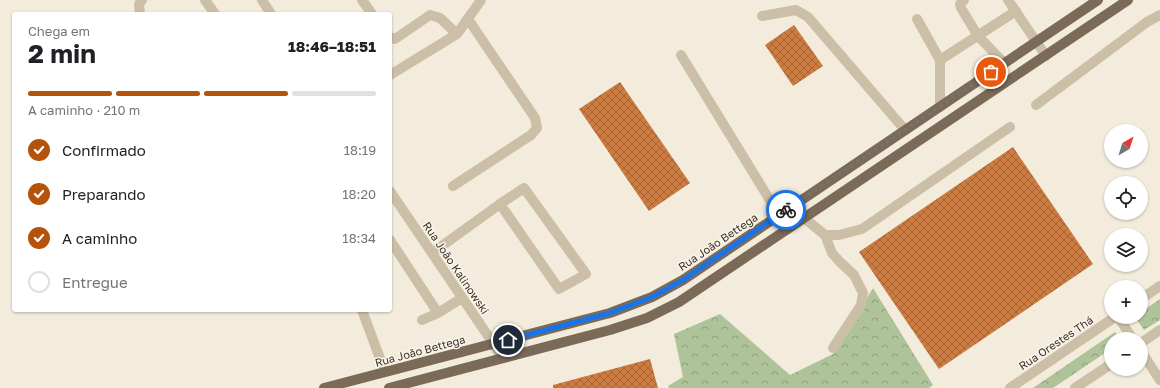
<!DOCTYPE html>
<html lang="pt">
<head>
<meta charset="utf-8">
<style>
  body { margin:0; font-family:"Golos Text",sans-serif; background:#f6f6f6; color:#202124; height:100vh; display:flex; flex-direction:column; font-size:15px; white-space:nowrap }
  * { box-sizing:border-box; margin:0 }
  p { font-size:13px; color:#757577 }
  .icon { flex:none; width:22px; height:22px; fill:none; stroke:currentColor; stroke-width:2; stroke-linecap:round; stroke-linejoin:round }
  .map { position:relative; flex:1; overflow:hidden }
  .sheet { position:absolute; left:12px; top:12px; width:380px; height:300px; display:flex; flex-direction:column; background:#fff; border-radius:4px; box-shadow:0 1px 3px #0004 }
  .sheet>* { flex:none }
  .needle { width:26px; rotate:39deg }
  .buttons { position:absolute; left:1104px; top:124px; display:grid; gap:8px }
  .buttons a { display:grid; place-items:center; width:44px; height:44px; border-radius:50%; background:#fff; box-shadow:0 1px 3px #0004; font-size:20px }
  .pin { position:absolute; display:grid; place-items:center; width:34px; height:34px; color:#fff; margin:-17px; border:2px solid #fff; border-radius:50%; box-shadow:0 1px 4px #0007 }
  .courier { position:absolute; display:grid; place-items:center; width:40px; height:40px; margin:-20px; border:3px solid #1a73e8; border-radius:50%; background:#fff; color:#222; box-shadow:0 1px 5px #0007 }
  .head em { font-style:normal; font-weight:700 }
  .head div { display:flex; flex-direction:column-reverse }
  .head { display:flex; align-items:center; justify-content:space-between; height:68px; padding:0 16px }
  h1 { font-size:26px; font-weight:700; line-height:30px }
  .bar { display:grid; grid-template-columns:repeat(4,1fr); gap:6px 4px; align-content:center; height:48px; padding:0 16px }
  .bar i { height:5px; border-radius:3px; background:#e0e0e0 }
  .bar .current { background:#b45309 }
  .bar p { grid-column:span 4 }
  ol { padding:0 16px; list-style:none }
  li { display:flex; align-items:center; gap:12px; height:44px }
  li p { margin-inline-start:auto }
  li .icon { padding:4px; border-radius:50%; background:#b45309; color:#fff; stroke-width:4 }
  li:last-child { color:#757577 }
  li i { width:22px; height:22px; border:2px solid #e0e0e0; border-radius:50% }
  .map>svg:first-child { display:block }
</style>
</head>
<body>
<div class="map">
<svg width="1160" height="388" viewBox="0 0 1160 388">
  <defs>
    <pattern id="forest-crowns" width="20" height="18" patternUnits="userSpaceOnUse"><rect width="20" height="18" fill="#afc39b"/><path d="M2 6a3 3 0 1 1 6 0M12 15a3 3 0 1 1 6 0" fill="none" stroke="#8f9f7e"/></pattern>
    <pattern id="building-cross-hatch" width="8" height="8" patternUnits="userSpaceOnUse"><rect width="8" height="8" fill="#cc7b41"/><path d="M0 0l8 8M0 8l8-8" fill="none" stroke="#a76536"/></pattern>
  </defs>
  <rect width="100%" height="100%" fill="#f3ecdc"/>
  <path fill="url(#forest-crowns)" d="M 873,288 L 933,385 L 929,388 L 669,388 L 668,386 L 683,377 L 674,334 L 720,314 L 790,375 L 833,354 Z
    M 1160,299 L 1160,320 L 1144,330 L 1135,317 L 1141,317 L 1141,312 Z
    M 1115,332 L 1119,339 L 1111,339 L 1111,349 L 1053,388 L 1033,388 Z"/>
  <path fill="url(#building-cross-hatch)" d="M 794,25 L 823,66 L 793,86 L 765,45 Z
    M 620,82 L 690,183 L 649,211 L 579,109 Z
    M 1013,147 L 1093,264 L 939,369 L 859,252 Z
    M 650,359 L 658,388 L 553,388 L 553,385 Z"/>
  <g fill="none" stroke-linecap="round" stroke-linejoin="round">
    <path stroke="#ccbfa7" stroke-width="10" d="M 205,0 L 215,14
      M 262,0 L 271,14
      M 362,0 L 372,14
      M 964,0 L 960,4 L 961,8 L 978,36 L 1004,63
      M 1008,0 L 1046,56
      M 140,14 L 139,4 L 142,0
      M 762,16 L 796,10 L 808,17 L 905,130
      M 917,19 L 940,60 L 940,107
      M 390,37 L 395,39 L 430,15 L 440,18 L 457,34
      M 681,55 L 779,215
      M 940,60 L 1016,11
      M 390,75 L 457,34 L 481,0
      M 1036,105 L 1147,22 L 1160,15
      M 453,186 L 531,135 L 537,128 L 535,118 L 468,19
      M 390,191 L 503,358
      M 804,218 L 825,235 L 839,235 L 862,229 L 1010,127
      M 825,235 L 832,253 L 840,262 L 854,275 L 863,293 L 861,305 L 833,348
      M 390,240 L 438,313 L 462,298
      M 432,253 L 500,204 L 559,289 L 586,274 L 524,188 L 500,204
      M 1141,299 L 1160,286
      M 362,310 L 385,372
      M 1118,317 L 1133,339
      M 422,320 L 438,313
      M 1141,343 L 1160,330
      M 1141,351 L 1160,380
      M 1010,388 L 1115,317
      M 1075,388 L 1111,364"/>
    <path stroke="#7b6a58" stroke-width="10" d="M 324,388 L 610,313 L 652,297 L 683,280 L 1098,0
      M 389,388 L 610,330 L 647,318 L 679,302 L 1128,0"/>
  </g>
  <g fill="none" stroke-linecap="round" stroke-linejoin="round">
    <path stroke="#797267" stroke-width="4" stroke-dasharray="0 7.2" d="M 786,210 L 991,72"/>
    <path stroke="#1a73e8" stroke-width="5" d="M 508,340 L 610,313 L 652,297 L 683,280 L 786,210"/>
  </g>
  <g text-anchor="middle" stroke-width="3" stroke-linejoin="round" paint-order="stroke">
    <g font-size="11" fill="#383028" stroke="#fbf5e9">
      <text transform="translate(718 242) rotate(-34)" y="4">Rua João Bettega</text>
      <text transform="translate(456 268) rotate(56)" y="4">Rua João Kalinowski</text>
      <text transform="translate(1056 343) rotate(-34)" y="4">Rua Orestes Thá</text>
      <text transform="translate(420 351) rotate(-15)" y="4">Rua João Bettega</text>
    </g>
  </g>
</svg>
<div class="buttons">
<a><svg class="needle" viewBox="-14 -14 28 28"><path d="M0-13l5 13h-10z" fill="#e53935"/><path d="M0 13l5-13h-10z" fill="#757577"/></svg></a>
<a><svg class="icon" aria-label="locate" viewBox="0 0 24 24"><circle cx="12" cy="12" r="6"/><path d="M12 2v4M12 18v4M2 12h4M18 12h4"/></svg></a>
<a><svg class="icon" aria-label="layers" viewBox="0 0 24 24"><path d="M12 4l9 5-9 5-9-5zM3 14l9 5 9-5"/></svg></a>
<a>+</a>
<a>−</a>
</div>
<div class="pin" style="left:991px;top:72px;background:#ea580c"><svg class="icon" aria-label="bag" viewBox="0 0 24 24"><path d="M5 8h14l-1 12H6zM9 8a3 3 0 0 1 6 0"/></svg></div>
<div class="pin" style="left:508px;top:340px;background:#1f2937"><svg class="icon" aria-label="home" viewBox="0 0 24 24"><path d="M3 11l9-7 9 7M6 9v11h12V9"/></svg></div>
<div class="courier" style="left:786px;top:210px"><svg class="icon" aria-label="bike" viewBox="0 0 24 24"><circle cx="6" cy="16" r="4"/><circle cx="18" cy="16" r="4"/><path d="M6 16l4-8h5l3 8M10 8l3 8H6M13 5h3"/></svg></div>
<section class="sheet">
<div class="head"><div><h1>2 min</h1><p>Chega em</p></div><em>18:46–18:51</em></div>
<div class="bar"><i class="current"></i><i class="current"></i><i class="current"></i><i></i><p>A caminho · 210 m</p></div>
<ol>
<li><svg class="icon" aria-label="check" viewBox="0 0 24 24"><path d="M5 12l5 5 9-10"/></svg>Confirmado<p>18:19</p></li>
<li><svg class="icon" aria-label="check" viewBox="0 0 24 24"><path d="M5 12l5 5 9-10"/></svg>Preparando<p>18:20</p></li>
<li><svg class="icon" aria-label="check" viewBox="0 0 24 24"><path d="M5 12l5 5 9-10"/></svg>A caminho<p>18:34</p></li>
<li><i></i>Entregue</li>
</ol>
</section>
</div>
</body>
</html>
